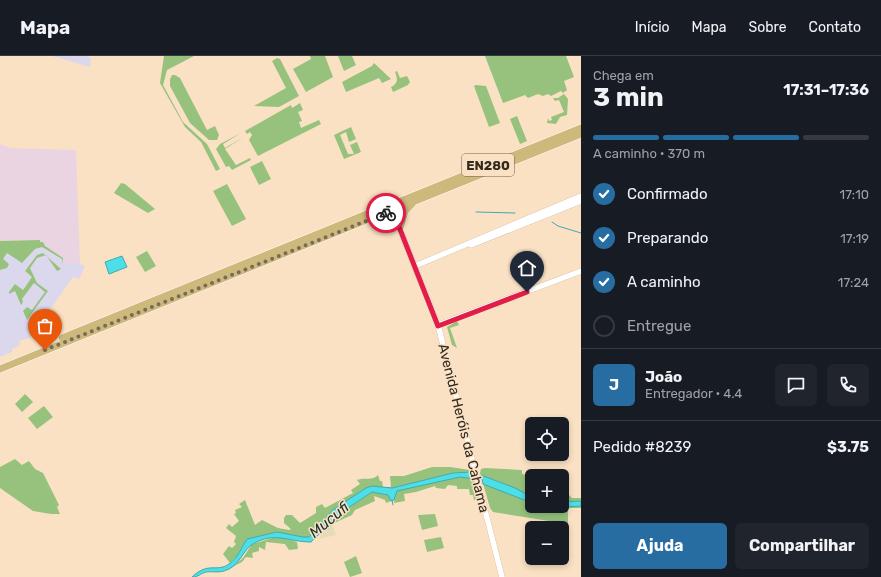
<!DOCTYPE html>
<html lang="pt">
<head>
<meta charset="utf-8">
<style>
  body { margin:0; font-family:Rubik,sans-serif; background:#20242c; color:#f1f3f6; height:100vh; display:flex; flex-direction:column; font-size:15px; white-space:nowrap }
  * { box-sizing:border-box; margin:0 }
  p { font-size:13px; color:#9ea1a6 }
  .icon { flex:none; width:22px; height:22px; fill:none; stroke:currentColor; stroke-width:2; stroke-linecap:round; stroke-linejoin:round }
  .map { position:relative; flex:1; overflow:hidden }
  .drawer { display:flex; flex-direction:column; background:#171b24; width:300px }
  .drawer>* { flex:none }
  .buttons { position:absolute; left:525px; top:361px; display:grid; gap:8px }
  .buttons a { display:grid; place-items:center; width:44px; height:44px; border-radius:6px; background:#171b24; box-shadow:0 2px 6px #0003; font-size:20px }
  .pin { position:absolute; display:grid; place-items:center; width:34px; height:34px; color:#fff; margin:-41px -17px; border-radius:50% 50% 50% 0; rotate:-45deg; box-shadow:0 0 4px #0007 }
  .pin .icon { rotate:45deg }
  .courier { position:absolute; display:grid; place-items:center; width:40px; height:40px; margin:-20px; border:3px solid #e11d48; border-radius:50%; background:#fff; color:#222; box-shadow:0 1px 5px #0007 }
  .head em { font-style:normal; font-weight:700 }
  .head div { display:flex; flex-direction:column-reverse }
  .head { display:flex; align-items:center; justify-content:space-between; height:68px; padding:0 12px }
  h1 { font-size:26px; font-weight:700; line-height:30px }
  .bar { display:grid; grid-template-columns:repeat(4,1fr); gap:6px 4px; align-content:center; height:48px; padding:0 12px }
  .bar i { height:5px; border-radius:3px; background:#363941 }
  .bar .current { background:#286da2 }
  .bar p { grid-column:span 4 }
  .line { display:flex; align-items:center; gap:10px; padding:0 12px; border-top:1px solid #363941 }
  .line div { flex:1 }
  .round { display:grid; place-items:center; flex:none; width:42px; height:42px; border-radius:6px; background:#20242c }
  ol { padding:0 12px; list-style:none }
  li { display:flex; align-items:center; gap:12px; height:44px }
  li p { margin-inline-start:auto }
  li .icon { padding:4px; border-radius:50%; background:#286da2; color:#fff; stroke-width:4 }
  li:last-child { color:#9ea1a6 }
  li i { width:22px; height:22px; border:2px solid #363941; border-radius:50% }
  .primary-button { display:flex; gap:8px; margin-top:auto; padding:8px 12px }
  .primary-button a { flex:1; height:46px; border-radius:6px; background:#286da2; color:#fff; font-size:16px; font-weight:700; line-height:46px; text-align:center }
  .primary-button a+a { background:#20242c; color:#f1f3f6 }
  header { display:flex; align-items:center; gap:24px; box-sizing:border-box; height:56px; padding:0 20px; background:#171b24; border-bottom:1px solid #363941 }
  header strong { font-size:19px }
  nav { display:flex; gap:22px; margin-inline-start:auto; font-size:14px }
  main { display:flex; flex:1; min-height:0 }
  .map>svg:first-child { display:block }
</style>
</head>
<body>
<header>
<strong>Mapa</strong>
<nav><a>Início</a><a>Mapa</a><a>Sobre</a><a>Contato</a></nav>
</header>
<main>
<div class="map">
<svg width="581" height="521" viewBox="0 0 581 521">
  <rect width="100%" height="100%" fill="#fae1c4"/>
  <path fill="#dbd8ee" d="M 52,0 L 87,0 L 91,2 L 90,11 Z
    M 40,184 L 63,202 L 63,208 L 80,208 L 85,210 L 79,223 L 73,221 L 30,282 L 19,285 L 20,289 L 12,293 L 12,296 L 0,301 L 0,185 Z"/>
  <path fill="#ead4e2" d="M 0,88 L 10,92 L 76,94 L 80,208 L 63,208 L 63,202 L 40,186 L 40,184 L 0,185 Z"/>
  <path fill="#96c27d" d="M 164,0 L 194,0 L 167,14 L 163,29 L 183,66 L 207,88 L 220,113 L 216,115 L 201,86 L 185,71 L 160,27 Z
    M 310,0 L 325,0 L 333,21 L 306,36 L 293,13 L 311,3 Z
    M 338,0 L 352,0 L 356,9 L 344,15 Z
    M 485,0 L 566,0 L 574,21 L 564,25 L 567,34 L 563,37 L 561,35 L 551,40 L 548,38 L 543,40 L 538,38 L 528,42 L 525,39 L 503,47 Z
    M 277,2 L 280,3 L 299,40 L 279,51 L 254,50 L 286,32 L 272,5 Z
    M 374,7 L 391,23 L 382,27 L 379,22 L 346,36 L 342,26 L 372,10 Z
    M 397,15 L 400,22 L 407,20 L 410,26 L 408,29 L 393,36 L 391,31 C 398,28 398,23 395,16 Z
    M 172,19 L 175,19 L 180,22 L 207,74 L 215,70 L 219,79 L 217,84 L 209,84 L 190,67 L 170,30 L 170,23 Z
    M 476,29 L 486,30 L 500,67 L 489,71 L 474,30 Z
    M 564,38 L 568,43 L 567,59 L 560,61 L 556,68 L 547,67 L 548,62 L 549,65 L 552,64 L 551,61 L 564,56 L 559,44 L 555,45 L 553,42 L 558,42 Z
    M 300,47 L 303,54 L 298,56 L 302,65 L 299,66 L 301,72 L 319,64 L 321,68 L 258,100 L 249,84 L 252,79 L 250,76 L 247,78 L 245,75 L 291,49 L 292,52 Z
    M 517,60 L 527,85 L 520,88 L 510,63 Z
    M 351,71 L 356,83 L 349,86 L 346,76 L 340,79 L 348,98 L 354,98 L 350,89 L 357,86 L 361,96 L 344,103 L 334,79 Z
    M 241,77 L 223,88 L 225,92 L 244,81 L 225,93 L 236,109 L 250,102 L 251,104 L 232,114 L 229,110 L 226,111 L 216,93 L 220,88 Z
    M 262,105 L 271,123 L 259,129 L 250,111 Z
    M 121,127 L 125,128 L 155,153 L 148,157 L 114,137 Z
    M 227,128 L 246,163 L 232,170 L 213,135 Z
    M 40,184 L 40,186 L 43,186 L 45,190 L 63,202 L 63,208 L 62,203 L 42,191 L 35,193 L 22,207 L 7,197 L 3,203 L 9,208 L 7,212 L 0,214 L 0,185 Z
    M 147,195 L 156,210 L 145,216 L 136,201 Z
    M 43,197 L 61,213 L 57,215 L 46,199 L 37,202 L 30,212 L 37,227 L 48,235 L 27,264 L 23,255 L 27,251 L 32,254 L 45,236 L 34,227 L 22,243 L 23,246 L 21,249 L 15,235 L 9,238 L 9,236 L 15,228 L 23,234 L 32,221 L 25,215 L 37,199 Z
    M 457,265 L 459,269 L 450,272 L 457,292 L 452,289 L 447,271 Z
    M 25,338 L 33,346 L 22,356 L 15,348 Z
    M 44,350 L 53,361 L 37,373 L 28,362 Z
    M 15,403 L 22,409 L 29,405 L 35,413 L 43,417 L 59,449 L 57,451 L 60,458 L 51,458 L 33,455 L 0,432 L 0,411 Z
    M 432,411 L 450,411 L 470,414 L 472,416 L 453,417 L 392,432 L 361,436 L 334,453 L 309,481 L 303,481 L 277,476 L 247,483 L 238,499 L 230,507 L 223,498 L 229,490 L 232,492 L 236,488 L 234,486 L 236,480 L 226,472 L 229,468 L 232,471 L 239,465 L 234,458 L 236,457 L 235,454 L 242,451 L 239,448 L 245,444 L 255,469 L 262,464 L 278,472 L 289,474 L 291,473 L 284,467 L 284,462 L 286,459 L 292,459 L 300,467 L 316,457 L 316,451 L 322,448 L 325,452 L 353,437 L 351,434 L 360,428 L 357,424 C 364,421 373,425 378,419 L 380,425 L 382,425 L 383,431 L 391,431 L 390,420 L 404,420 Z
    M 485,412 L 522,414 L 522,418 L 527,419 L 528,429 L 532,432 L 530,436 L 532,437 L 532,450 L 562,450 L 562,432 L 572,442 L 581,442 L 581,452 L 568,452 L 568,468 L 493,456 L 490,452 L 480,417 L 481,413 Z
    M 460,421 L 475,423 L 479,443 L 474,444 L 473,439 L 470,439 L 469,433 L 457,433 L 457,430 L 448,429 L 445,433 L 436,432 L 435,430 L 416,436 L 404,438 L 405,445 L 394,447 L 395,437 L 397,434 Z
    M 372,436 L 388,439 L 391,445 L 386,447 L 385,444 L 374,440 L 375,445 L 355,454 L 352,459 L 332,468 L 328,474 L 323,473 L 342,456 Z
    M 435,458 L 438,470 L 422,474 L 418,459 Z
    M 276,481 L 282,481 L 297,486 L 298,493 L 289,494 L 285,488 L 266,486 L 265,494 L 259,491 L 259,495 L 252,497 L 253,502 L 246,501 L 242,506 L 232,511 L 243,502 L 252,488 Z
    M 441,481 L 444,492 L 427,496 L 424,484 Z
    M 356,500 L 362,517 L 350,521 L 344,506 Z"/>
  <path fill="#e5dcb7" d="M 332,468 L 336,479 L 319,483 L 323,473 L 328,474 Z"/>
  <path fill="#4cdfe8" stroke="#44a9ac" d="M 122,200 L 127,211 L 109,218 L 105,206 Z
    M 472,416 L 475,423 L 460,421 L 397,435 L 394,444 L 391,445 L 388,439 L 372,436 L 342,456 L 311,486 C 289,486 275,475 253,488 C 243,493 240,511 224,515 C 218,517 211,515 206,516 C 199,518 199,521 192,521 C 209,505 216,517 229,508 C 238,502 241,492 247,483 L 277,476 L 303,481 L 309,481 L 334,453 L 366,432 L 372,430 L 392,432 L 453,417 Z
    M 481,419 L 515,432 L 532,441 L 532,447 L 483,428 Z
    M 581,445 L 581,450 L 549,452 L 542,450 L 562,450 L 562,446 Z"/>
  <g fill="none" stroke-linecap="round" stroke-linejoin="round">
    <path stroke="#44a9ac" stroke-width="1" d="M 476,156 L 515,157
      M 552,166 L 558,170 L 581,177
      M 392,444 L 393,449"/>
    <g stroke="#c8b195" stroke-width="6">
      <path id="tertiary" d="M 394,158 L 438,269 L 502,521
        M 471,189 L 581,145
        M 415,210 L 581,140
        M 438,269 L 581,215"/>
    </g>
    <g stroke="#fff" stroke-width="8">
      <path id="primary" d="M384 152a7 7 0 1 1 14 0a7 7 0 1 1-14 0Z
        M 396,147 L 581,72
        M 398,152 L 581,78
        M 400,172 L 405,155 L 412,148
        M 62,282 L 384,151
        M 0,313 L 386,156"/>
    </g>
    <use href="#tertiary" stroke="#fff" stroke-width="5.5"/>
    <use href="#primary" stroke="#ceb97d" stroke-width="7"/>
  </g>
  <g fill="none" stroke-linecap="round" stroke-linejoin="round">
    <path stroke="#796a59" stroke-width="4" stroke-dasharray="0 7.2" d="M 45,294 L 386,157"/>
    <path stroke="#e11d48" stroke-width="5" d="M 386,157 L 394,158 L 438,270 L 527,236"/>
  </g>
  <g text-anchor="middle" stroke-width="3" stroke-linejoin="round" paint-order="stroke">
    <rect fill="#fae1c4" stroke="#6f6150" stroke-width="1" x="462" y="98" width="52" height="22" rx="3"/>
    <g font-size="13" font-weight="bold" fill="#332a1f">
      <text x="488" y="114">EN280</text>
    </g>
    <g font-size="14" fill="#332a1f" stroke="#fae1c4">
      <text transform="translate(464 372) rotate(76)" y="5">Avenida Heróis da Cahama</text>
    </g>
    <g font-size="15" font-style="italic" fill="#173031" stroke="#fae1c4">
      <text transform="translate(329 464) rotate(-40)" y="5">Mucufi</text>
    </g>
  </g>
</svg>
<div class="buttons">
<a><svg class="icon" aria-label="locate" viewBox="0 0 24 24"><circle cx="12" cy="12" r="6"/><path d="M12 2v4M12 18v4M2 12h4M18 12h4"/></svg></a>
<a>+</a>
<a>−</a>
</div>
<div class="pin" style="left:45px;top:294px;background:#ea580c"><svg class="icon" aria-label="bag" viewBox="0 0 24 24"><path d="M5 8h14l-1 12H6zM9 8a3 3 0 0 1 6 0"/></svg></div>
<div class="pin" style="left:527px;top:236px;background:#1f2937"><svg class="icon" aria-label="home" viewBox="0 0 24 24"><path d="M3 11l9-7 9 7M6 9v11h12V9"/></svg></div>
<div class="courier" style="left:386px;top:157px"><svg class="icon" aria-label="bike" viewBox="0 0 24 24"><circle cx="6" cy="16" r="4"/><circle cx="18" cy="16" r="4"/><path d="M6 16l4-8h5l3 8M10 8l3 8H6M13 5h3"/></svg></div>
</div>
<section class="drawer">
<div class="head"><div><h1>3 min</h1><p>Chega em</p></div><em>17:31–17:36</em></div>
<div class="bar"><i class="current"></i><i class="current"></i><i class="current"></i><i></i><p>A caminho · 370 m</p></div>
<ol>
<li><svg class="icon" aria-label="check" viewBox="0 0 24 24"><path d="M5 12l5 5 9-10"/></svg>Confirmado<p>17:10</p></li>
<li><svg class="icon" aria-label="check" viewBox="0 0 24 24"><path d="M5 12l5 5 9-10"/></svg>Preparando<p>17:19</p></li>
<li><svg class="icon" aria-label="check" viewBox="0 0 24 24"><path d="M5 12l5 5 9-10"/></svg>A caminho<p>17:24</p></li>
<li><i></i>Entregue</li>
</ol>
<div class="line" style="height:72px"><b class="round" style="background:#286da2;color:#fff">J</b><div><b>João</b><p>Entregador · 4.4</p></div><a class="round"><svg class="icon" aria-label="chat" viewBox="0 0 24 24"><path d="M4 5h16v11H9l-5 4z"/></svg></a><a class="round"><svg class="icon" aria-label="phone" viewBox="0 0 24 24"><path d="M5 4h4l2 5-3 2q2 4 5 5l2-3 5 2v4C11 20 4 13 5 4z"/></svg></a></div>
<div class="line" style="height:52px"><div>Pedido #8239</div><b>$3.75</b></div>
<div class="primary-button"><a>Ajuda</a><a>Compartilhar</a></div>
</section>
</main>
</body>
</html>
